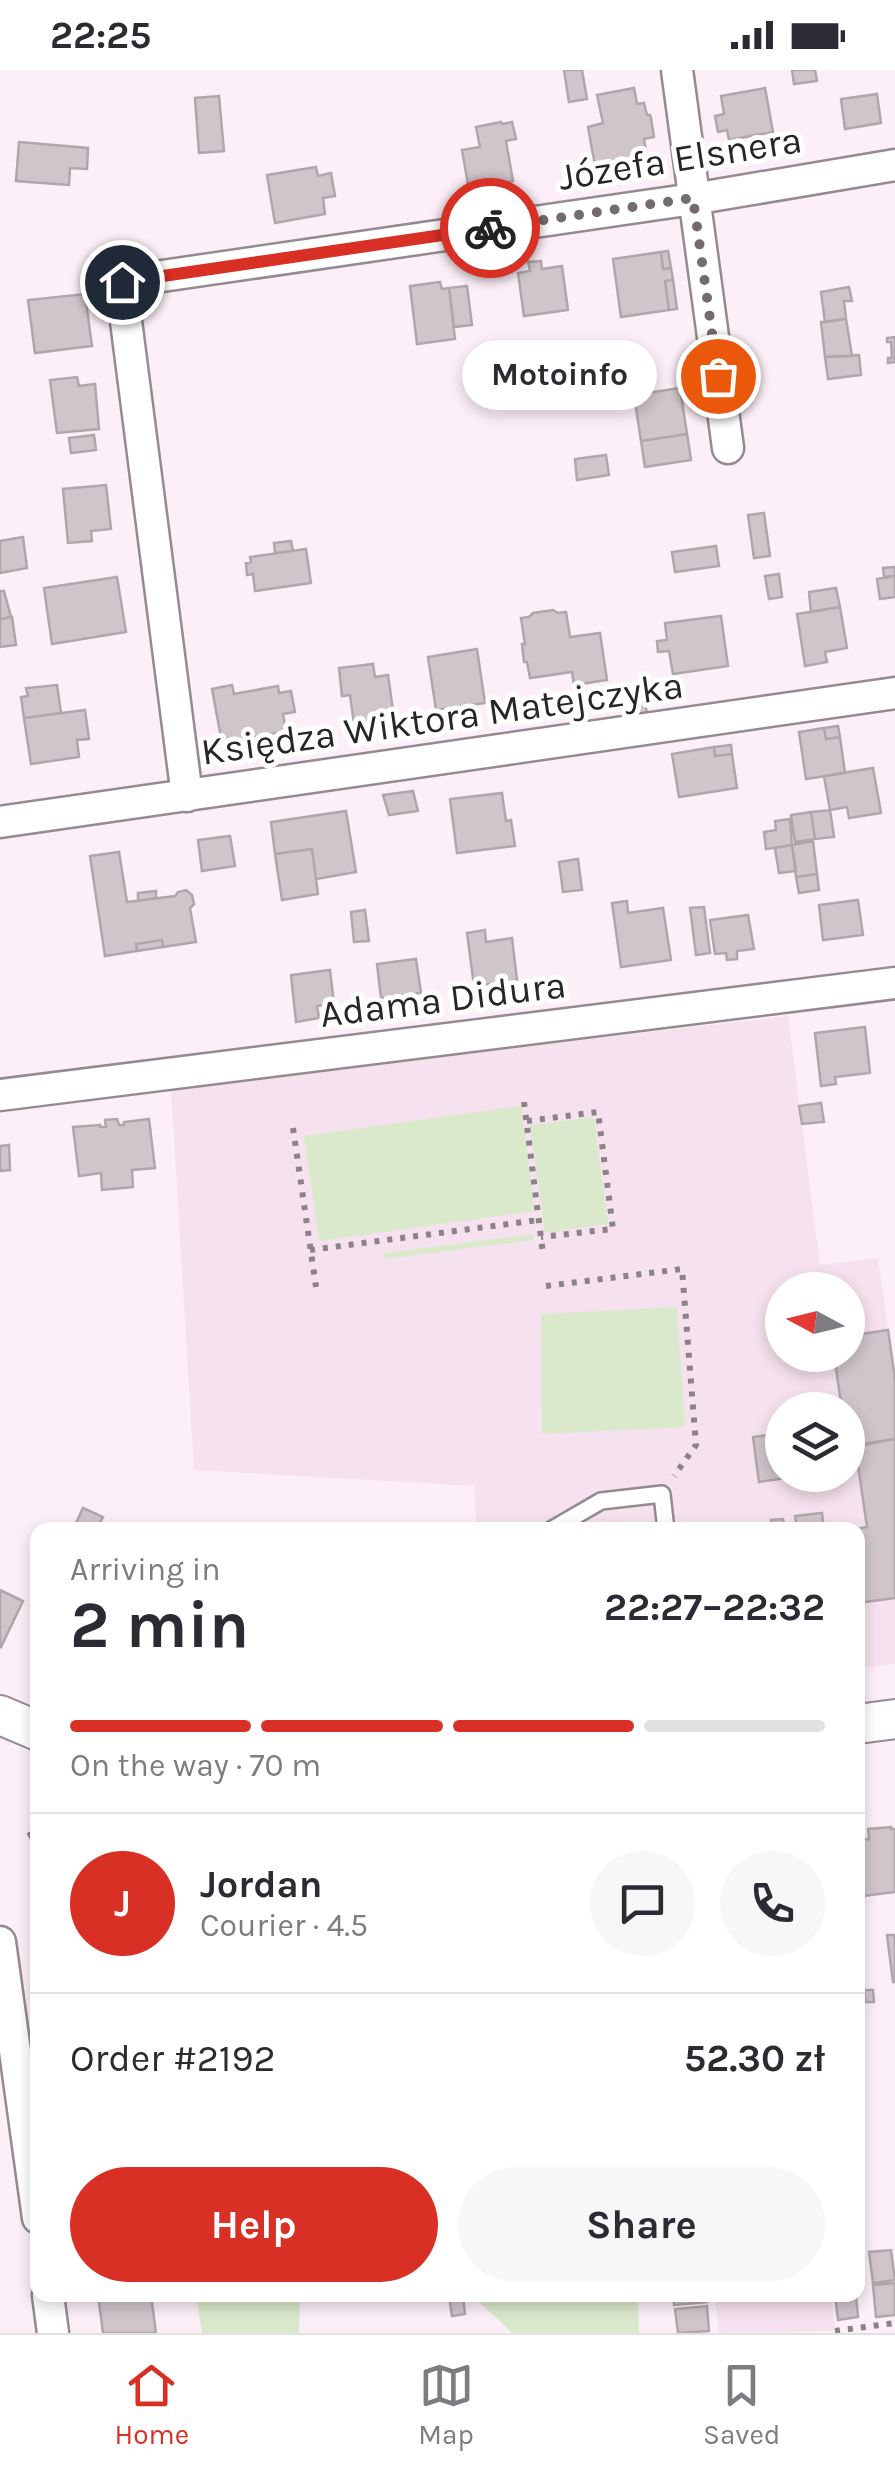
<!DOCTYPE html>
<html lang="en">
<head>
<meta charset="utf-8">
<style>
  body { margin:0; font-family:Karla,sans-serif; background:#f7f7f7; color:#2b2b33; height:100vh; display:flex; flex-direction:column; font-size:38px; white-space:nowrap }
  * { box-sizing:border-box; margin:0 }
  p { font-size:32px; color:#7c7c81 }
  .icon { flex:none; width:55px; height:55px; fill:none; stroke:currentColor; stroke-width:2; stroke-linecap:round; stroke-linejoin:round }
  .map { position:relative; flex:1; overflow:hidden }
  .sheet { position:absolute; left:30px; top:1452px; width:835px; height:780px; display:flex; flex-direction:column; background:#fff; border-radius:20px; box-shadow:0 5px 15px #0003 }
  .sheet>* { flex:none }
  .needle { width:65px; rotate:277deg }
  .fabs { position:absolute; left:765px; top:1202px; display:grid; gap:20px }
  .fabs a { display:grid; place-items:center; width:100px; height:100px; border-radius:50%; background:#fff; box-shadow:0 5px 15px #0003; font-size:50px }
  .pin { position:absolute; display:grid; place-items:center; width:85px; height:85px; color:#fff; margin:-42px; border:5px solid #fff; border-radius:50%; box-shadow:0 2px 10px #0007 }
  .courier { position:absolute; display:grid; place-items:center; width:100px; height:100px; margin:-50px; border:8px solid #d93025; border-radius:50%; background:#fff; color:#222; box-shadow:0 2px 12px #0007 }
  .bubble { position:absolute; height:70px; border-radius:35px; background:#fff; box-shadow:0 5px 15px #0003; font-size:32px; font-weight:700; line-height:70px; text-align:center }
  .summary em { font-style:normal; font-weight:700 }
  .summary div { display:flex; flex-direction:column-reverse }
  .summary { display:flex; align-items:center; justify-content:space-between; height:170px; padding:0 40px }
  h1 { font-size:65px; font-weight:700; line-height:75px }
  .bar { display:grid; grid-template-columns:repeat(4,1fr); gap:15px 10px; align-content:center; height:120px; padding:0 40px }
  .bar i { height:12px; border-radius:8px; background:#e1e1e2 }
  .bar .selected { background:#d93025 }
  .bar p { grid-column:span 4 }
  .line { display:flex; align-items:center; gap:25px; padding:0 40px; border-top:2px solid #e1e1e2 }
  .line div { flex:1 }
  .round { display:grid; place-items:center; flex:none; width:105px; height:105px; border-radius:52px; background:#f7f7f7 }
  .button { display:flex; gap:20px; margin-top:auto; padding:20px 40px }
  .button a { flex:1; height:115px; border-radius:60px; background:#d93025; color:#fff; font-size:40px; font-weight:700; line-height:115px; text-align:center }
  .button a+a { background:#f7f7f7; color:#2b2b33 }
  .status { display:flex; justify-content:space-between; align-items:center; height:70px; padding:0 50px; background:#fff; direction:ltr }
  .status svg { height:28px; fill:currentColor }
  .menu { display:flex; justify-content:space-around; align-items:center; height:140px; border-top:2px solid #e1e1e2; background:#fff; font-size:28px; color:#7c7c81 }
  .menu a { display:grid; justify-items:center; gap:5px }
  .menu .selected { color:#d93025 }
  .map>svg:first-child { display:block }
</style>
</head>
<body>
<div class="status"><b>22:25</b><svg viewBox="0 0 49 12"><path d="M0 12V9h3v3zM5 12V6h3v6zM10 12V3h3v9zM15 12V0h3v12zM26 1h20v11H26zM47 4h2v5h-2z"/></svg></div>
<div class="map">
<svg width="895" height="2263" viewBox="0 0 895 2263">
  <rect width="100%" height="100%" fill="#fceff7"/>
  <path fill="#f6e2ee" fill-rule="evenodd" d="M 788,946 L 820,1195 L 878,1188 L 895,1309 L 895,1594 L 858,1598 L 858,1460 L 477,1460 L 474,1416 L 194,1400 L 171,1018 ZM 782,1220 L 848,1220 L 848,1285 L 782,1285 ZM 782,1340 L 848,1340 L 848,1405 L 782,1405 Z
    M 715,2225 L 831,2225 L 835,2261 L 719,2263 Z"/>
  <path fill="#dae9cb" d="M 521,1036 L 535,1141 L 319,1171 L 304,1066 Z
    M 594,1047 L 608,1154 L 545,1163 L 530,1055 Z
    M 533,1164 L 533,1170 L 385,1189 L 384,1183 Z
    M 677,1237 L 685,1357 L 542,1364 L 541,1244 Z
    M 196,2225 L 300,2225 L 299,2263 L 202,2263 Z
    M 472,2225 L 638,2225 L 639,2263 L 512,2263 Z"/>
  <path fill="#d1c5cc" stroke="#b2a6ad" stroke-width="2.5" d="M 564,0 L 582,0 L 587,29 L 569,32 Z
    M 792,0 L 815,0 L 817,11 L 794,14 Z
    M 634,18 L 637,34 L 644,33 L 647,45 L 650,45 L 651,48 L 654,67 L 644,69 L 647,86 L 595,96 L 588,57 L 603,53 L 597,25 Z
    M 765,18 L 773,62 L 729,70 L 727,60 L 718,62 L 715,46 L 724,44 L 721,26 Z
    M 877,24 L 881,53 L 845,59 L 841,29 Z
    M 219,26 L 224,81 L 199,83 L 195,28 Z
    M 501,52 L 502,54 L 512,52 L 516,69 L 506,71 L 513,111 L 469,120 L 462,80 L 480,77 L 476,57 Z
    M 19,72 L 88,78 L 87,99 L 70,98 L 69,115 L 16,111 Z
    M 316,97 L 318,106 L 331,103 L 335,126 L 323,128 L 325,144 L 275,153 L 267,105 Z
    M 668,181 L 671,198 L 663,199 L 661,182 Z
    M 661,182 L 663,199 L 671,198 L 673,210 L 665,211 L 669,240 L 621,247 L 613,189 Z
    M 541,191 L 542,199 L 562,196 L 568,240 L 524,246 L 518,203 L 530,201 L 528,192 Z
    M 673,210 L 677,239 L 669,240 L 665,211 Z
    M 440,212 L 442,219 L 449,218 L 455,269 L 417,274 L 410,216 Z
    M 467,216 L 472,255 L 454,257 L 449,218 Z
    M 849,217 L 852,231 L 844,231 L 846,249 L 825,252 L 821,222 Z
    M 85,224 L 92,276 L 35,283 L 28,230 Z
    M 846,249 L 852,286 L 825,287 L 821,252 Z
    M 895,267 L 895,292 L 888,293 L 888,288 L 892,288 L 891,272 L 887,272 L 887,268 Z
    M 859,285 L 861,305 L 828,309 L 825,287 Z
    M 532,293 L 536,320 L 516,323 L 512,296 Z
    M 77,307 L 79,316 L 95,314 L 99,359 L 57,363 L 50,310 Z
    M 680,318 L 687,364 L 641,371 L 634,325 Z
    M 687,364 L 691,390 L 645,397 L 641,371 Z
    M 94,365 L 96,380 L 71,383 L 69,368 Z
    M 606,385 L 609,405 L 577,410 L 575,389 Z
    M 106,415 L 111,459 L 91,461 L 92,471 L 68,473 L 63,419 Z
    M 764,443 L 770,486 L 754,488 L 748,445 Z
    M 23,467 L 27,498 L 0,503 L 0,471 Z
    M 291,471 L 293,481 L 275,483 L 274,473 Z
    M 716,476 L 719,496 L 675,502 L 672,482 Z
    M 306,479 L 311,513 L 255,521 L 253,504 L 247,505 L 246,493 L 251,492 L 250,487 Z
    M 895,497 L 895,506 L 884,507 L 883,498 Z
    M 779,504 L 782,527 L 769,529 L 765,506 Z
    M 895,506 L 895,527 L 880,529 L 877,509 Z
    M 117,507 L 126,562 L 52,574 L 44,518 Z
    M 836,518 L 840,537 L 811,542 L 809,522 Z
    M 0,521 L 4,521 L 11,547 L 0,549 Z
    M 840,537 L 847,578 L 825,582 L 827,592 L 805,596 L 797,544 Z
    M 553,540 L 558,543 L 566,542 L 570,567 L 600,563 L 607,610 L 574,615 L 572,602 L 530,608 L 527,592 L 524,592 L 522,574 L 525,574 L 521,548 L 529,547 L 533,543 Z
    M 721,546 L 728,596 L 673,604 L 669,581 L 658,582 L 657,571 L 667,570 L 665,553 Z
    M 12,547 L 16,575 L 0,577 L 0,549 Z
    M 477,579 L 485,633 L 436,640 L 428,587 Z
    M 373,594 L 375,607 L 388,605 L 394,647 L 354,653 L 350,625 L 342,626 L 339,598 Z
    M 57,615 L 61,643 L 24,648 L 21,627 L 28,626 L 26,618 Z
    M 232,615 L 234,624 L 278,616 L 279,623 L 291,621 L 295,642 L 283,644 L 286,661 L 222,673 L 212,619 Z
    M 644,629 L 647,643 L 637,645 L 634,630 Z
    M 85,640 L 89,669 L 77,670 L 79,687 L 31,694 L 24,648 Z
    M 838,656 L 840,667 L 826,669 L 824,658 Z
    M 824,658 L 826,669 L 840,667 L 845,703 L 806,709 L 799,662 Z
    M 731,675 L 732,684 L 715,686 L 714,677 Z
    M 714,677 L 715,686 L 732,684 L 737,718 L 679,727 L 672,684 Z
    M 873,698 L 881,743 L 849,748 L 847,737 L 830,740 L 824,706 Z
    M 413,721 L 418,741 L 389,745 L 383,725 Z
    M 502,723 L 506,751 L 511,750 L 515,776 L 457,783 L 450,729 Z
    M 830,740 L 834,767 L 815,769 L 811,742 Z
    M 346,741 L 356,802 L 316,809 L 312,779 L 275,784 L 271,752 Z
    M 811,742 L 815,769 L 795,772 L 791,745 Z
    M 790,749 L 792,775 L 766,779 L 764,762 L 776,760 L 775,751 Z
    M 230,766 L 235,796 L 202,801 L 198,770 Z
    M 813,771 L 817,804 L 796,807 L 792,775 Z
    M 792,775 L 796,801 L 779,803 L 775,778 Z
    M 312,779 L 318,824 L 282,830 L 275,784 Z
    M 119,782 L 127,832 L 175,826 L 178,822 L 186,820 L 192,825 L 194,834 L 190,838 L 196,872 L 163,877 L 162,870 L 136,874 L 137,881 L 105,886 L 90,786 Z
    M 578,789 L 582,820 L 563,822 L 559,792 Z
    M 817,804 L 819,820 L 799,823 L 796,807 Z
    M 156,821 L 156,828 L 138,831 L 138,823 Z
    M 858,830 L 863,865 L 823,870 L 819,835 Z
    M 627,831 L 628,843 L 663,838 L 671,890 L 621,897 L 612,833 Z
    M 704,837 L 710,883 L 696,885 L 690,838 Z
    M 365,840 L 369,871 L 354,872 L 351,842 Z
    M 748,845 L 754,879 L 737,881 L 737,889 L 727,890 L 726,883 L 715,884 L 710,850 Z
    M 485,860 L 486,872 L 512,868 L 517,910 L 474,916 L 467,863 Z
    M 162,870 L 163,877 L 137,881 L 136,874 Z
    M 416,889 L 421,923 L 381,928 L 377,894 Z
    M 330,900 L 334,934 L 317,936 L 319,948 L 296,952 L 291,905 Z
    M 865,957 L 870,1003 L 835,1007 L 836,1014 L 821,1016 L 815,963 Z
    M 821,1033 L 824,1052 L 802,1054 L 799,1036 Z
    M 117,1049 L 119,1055 L 124,1055 L 124,1052 L 149,1049 L 155,1098 L 132,1100 L 133,1117 L 102,1120 L 101,1103 L 79,1106 L 73,1057 L 100,1055 L 100,1057 L 106,1057 L 105,1050 Z
    M 9,1075 L 10,1100 L 0,1101 L 0,1076 Z
    M 888,1260 L 895,1309 L 895,1369 L 848,1378 L 848,1340 L 842,1340 L 834,1285 L 848,1285 L 848,1266 Z
    M 782,1363 L 782,1405 L 807,1405 L 759,1412 L 753,1367 Z
    M 895,1369 L 895,1528 L 858,1533 L 858,1460 L 850,1460 L 867,1457 L 855,1375 Z
    M 848,1374 L 848,1378 L 855,1377 L 858,1398 L 854,1398 L 848,1407 L 845,1405 L 848,1405 Z
    M 83,1438 L 103,1447 L 96,1460 L 76,1453 Z
    M 822,1443 L 824,1460 L 794,1460 L 797,1460 L 795,1446 Z
    M 783,1449 L 785,1460 L 773,1460 L 771,1450 Z
    M 0,1520 L 23,1531 L 1,1577 L 0,1576 Z
    M 891,1757 L 891,1759 L 895,1759 L 895,1822 L 863,1826 L 863,1831 L 858,1832 L 858,1770 L 869,1769 L 868,1759 Z
    M 887,1865 L 895,1865 L 895,1912 L 893,1912 Z
    M 864,1920 L 873,1920 L 874,1932 L 865,1932 Z
    M 891,2180 L 895,2210 L 873,2213 L 869,2182 Z
    M 895,2213 L 895,2245 L 876,2247 L 873,2215 Z
    M 98,2225 L 151,2225 L 156,2263 L 103,2263 Z
    M 449,2225 L 463,2225 L 465,2244 L 452,2246 Z
    M 673,2225 L 706,2225 L 707,2232 L 674,2235 Z
    M 835,2225 L 856,2225 L 858,2247 L 838,2250 Z
    M 707,2236 L 709,2261 L 678,2263 L 675,2239 Z"/>
  <g fill="none" stroke-linecap="round" stroke-linejoin="round">
    <g stroke="#968a91" stroke-width="20">
      <path id="service" d="M 551,1460 L 601,1431 L 662,1424 L 666,1460"/>
    </g>
    <g stroke="#968a91" stroke-width="35">
      <path id="minor" d="M 677,0 L 728,378
        M 187,726 L 121,212 L 693,129 L 895,95
        M 0,752 L 895,623
        M 0,1025 L 895,913
        M 0,1872 L 38,2148
        M 48,2225 L 53,2263"/>
    </g>
    <g stroke="#968a91" stroke-width="42">
      <path id="tertiary" d="M 0,1645 L 38,1661
        M 858,1654 L 895,1649"/>
    </g>
    <path stroke="#8c8388" stroke-width="6" stroke-dasharray="5 8" stroke-linecap="butt" d="M 524,1032 L 543,1184
      M 527,1051 L 598,1042 L 613,1159 L 541,1167
      M 293,1058 L 316,1217
      M 310,1180 L 539,1150
      M 546,1216 L 682,1199 L 696,1375 L 674,1406
      M 28,1766 L 38,1761
      M 835,2261 L 895,2253"/>
    <use href="#service" stroke="#fff" stroke-width="15"/>
    <use href="#minor" stroke="#fff" stroke-width="30"/>
    <use href="#tertiary" stroke="#fff" stroke-width="38"/>
  </g>
  <g fill="none" stroke-linecap="round" stroke-linejoin="round">
    <path stroke="#736b70" stroke-width="10" stroke-dasharray="0 18" d="M 490,158 L 693,128 L 718,306"/>
    <path stroke="#d93025" stroke-width="12" d="M 122,212 L 490,158"/>
  </g>
  <g text-anchor="middle" stroke-width="10" stroke-linejoin="round" paint-order="stroke">
    <g font-size="38" fill="#292427" stroke="#fff">
      <text transform="translate(680 88) rotate(-9)" y="13">Józefa Elsnera</text>
      <text transform="translate(442 648) rotate(-8)" y="13">Księdza Wiktora Matejczyka</text>
      <text transform="translate(443 929) rotate(-7)" y="13">Adama Didura</text>
    </g>
  </g>
</svg>
<div class="fabs">
<a><svg class="needle" viewBox="-14 -14 28 28"><path d="M0-13l5 13h-10z" fill="#e53935"/><path d="M0 13l5-13h-10z" fill="#7c7c81"/></svg></a>
<a><svg class="icon" aria-label="layers" viewBox="0 0 24 24"><path d="M12 4l9 5-9 5-9-5zM3 14l9 5 9-5"/></svg></a>
</div>
<div class="pin" style="left:718px;top:306px;background:#ea580c"><svg class="icon" aria-label="bag" viewBox="0 0 24 24"><path d="M5 8h14l-1 12H6zM9 8a3 3 0 0 1 6 0"/></svg></div>
<div class="pin" style="left:122px;top:212px;background:#1f2937"><svg class="icon" aria-label="home" viewBox="0 0 24 24"><path d="M3 11l9-7 9 7M6 9v11h12V9"/></svg></div>
<div class="courier" style="left:490px;top:158px"><svg class="icon" aria-label="bike" viewBox="0 0 24 24"><circle cx="6" cy="16" r="4"/><circle cx="18" cy="16" r="4"/><path d="M6 16l4-8h5l3 8M10 8l3 8H6M13 5h3"/></svg></div>
<div class="bubble" style="left:462px;top:270px;width:195px">Motoinfo</div>
<section class="sheet">
<div class="summary"><div><h1>2 min</h1><p>Arriving in</p></div><em>22:27–22:32</em></div>
<div class="bar"><i class="selected"></i><i class="selected"></i><i class="selected"></i><i></i><p>On the way · 70 m</p></div>
<div class="line" style="height:180px"><b class="round" style="background:#d93025;color:#fff">J</b><div><b>Jordan</b><p>Courier · 4.5</p></div><a class="round"><svg class="icon" aria-label="chat" viewBox="0 0 24 24"><path d="M4 5h16v11H9l-5 4z"/></svg></a><a class="round"><svg class="icon" aria-label="phone" viewBox="0 0 24 24"><path d="M5 4h4l2 5-3 2q2 4 5 5l2-3 5 2v4C11 20 4 13 5 4z"/></svg></a></div>
<div class="line" style="height:130px"><div>Order #2192</div><b>52.30 zł</b></div>
<div class="button"><a>Help</a><a>Share</a></div>
</section>
</div>
<nav class="menu">
<a class="selected"><svg class="icon" aria-label="home" viewBox="0 0 24 24"><path d="M3 11l9-7 9 7M6 9v11h12V9"/></svg>Home</a>
<a><svg class="icon" aria-label="map" viewBox="0 0 24 24"><path d="M3 6l6-2 6 2 6-2v14l-6 2-6-2-6 2zM9 4v14M15 6v14"/></svg>Map</a>
<a><svg class="icon" aria-label="saved" viewBox="0 0 24 24"><path d="M7 4h10v16l-5-4-5 4z"/></svg>Saved</a>
</nav>
</body>
</html>
